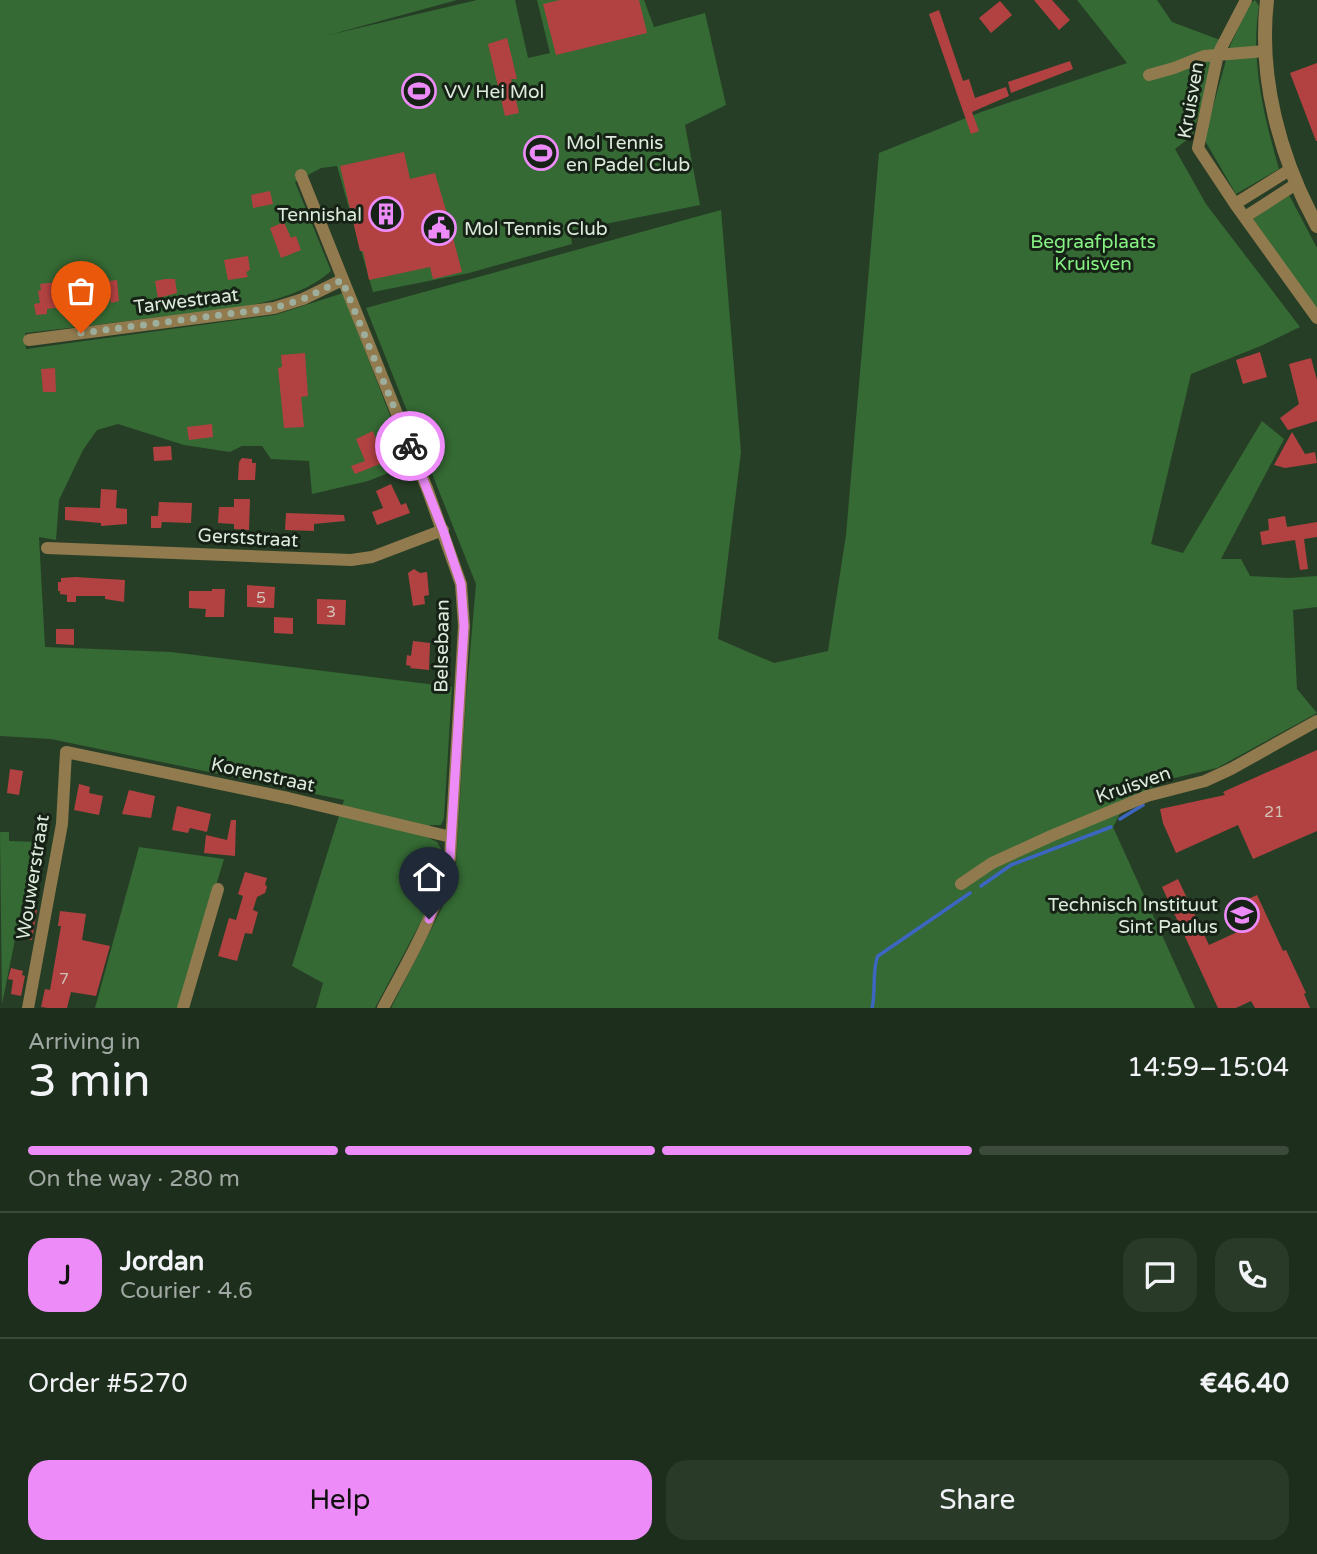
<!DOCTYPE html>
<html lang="en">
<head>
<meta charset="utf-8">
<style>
  body { margin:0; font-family:"Varela Round",sans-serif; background:#2a3a29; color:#f1f3f6; height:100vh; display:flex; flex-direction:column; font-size:26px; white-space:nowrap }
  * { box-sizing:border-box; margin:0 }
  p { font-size:23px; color:#a0a8a3 }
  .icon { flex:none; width:38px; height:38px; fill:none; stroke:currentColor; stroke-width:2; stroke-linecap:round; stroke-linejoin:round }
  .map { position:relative; height:1008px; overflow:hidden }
  .side { display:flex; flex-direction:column; background:#1d2e1c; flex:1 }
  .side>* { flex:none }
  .pin { position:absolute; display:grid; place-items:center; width:60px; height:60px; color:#fff; margin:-72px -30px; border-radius:50% 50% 50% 0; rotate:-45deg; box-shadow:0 0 7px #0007 }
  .pin .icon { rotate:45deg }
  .courier { position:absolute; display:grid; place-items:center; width:70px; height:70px; margin:-35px; border:5px solid #ed8cf9; border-radius:50%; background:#fff; color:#222; box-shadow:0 2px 9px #0007 }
  .summary em { font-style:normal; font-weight:600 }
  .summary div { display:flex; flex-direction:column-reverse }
  .summary { display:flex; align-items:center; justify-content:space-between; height:119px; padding:0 28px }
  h1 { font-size:46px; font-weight:600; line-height:52px }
  .bar { display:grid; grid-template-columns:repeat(4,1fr); gap:10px 7px; align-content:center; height:84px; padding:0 28px }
  .bar i { height:9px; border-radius:5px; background:#3b4a3b }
  .bar .on { background:#ed8cf9 }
  .bar p { grid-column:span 4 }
  .line { display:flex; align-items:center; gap:18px; padding:0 28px; border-top:2px solid #3b4a3b }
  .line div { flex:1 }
  .round { display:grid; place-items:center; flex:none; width:74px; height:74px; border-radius:21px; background:#2a3a29 }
  .primary-button { display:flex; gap:14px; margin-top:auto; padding:14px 28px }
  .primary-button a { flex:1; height:80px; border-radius:21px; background:#ed8cf9; color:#111; font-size:28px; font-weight:600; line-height:80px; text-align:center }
  .primary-button a+a { background:#2a3a29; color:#f1f3f6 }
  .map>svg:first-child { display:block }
</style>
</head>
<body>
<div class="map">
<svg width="1317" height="1008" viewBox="0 0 1317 1008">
  <rect width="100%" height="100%" fill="#273e26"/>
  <path fill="#356a34" d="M 0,0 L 457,0 L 329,35 L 477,0 L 515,0 L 528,58 L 550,53 L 537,0 L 644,0 L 654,27 L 705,13 L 726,105 L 685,125 L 700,205 L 570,231 L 572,244 L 469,273 L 373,292 L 337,166 L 321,168 L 295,182 L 331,271 C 290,308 211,311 158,317 C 114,323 69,328 25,333 L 26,349 L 275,315 L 343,293 L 409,465 L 368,481 L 312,494 L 309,461 L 271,459 L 262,446 L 242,446 L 230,452 L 184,445 L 118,424 L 97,430 L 83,450 L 59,500 L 56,540 L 39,537 L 45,647 L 171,652 L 452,687 L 444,818 L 441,825 L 430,825 L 427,837 L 437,842 L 444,854 L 435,891 L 426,912 L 375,1008 L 316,1008 L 323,983 L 292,966 L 344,800 L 51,739 L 0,736 Z
    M 1077,0 L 1157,0 L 1172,22 L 1220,40 L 1193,135 L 1175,149 L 1206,204 L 1300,327 L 1263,345 L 1191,374 L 1151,544 L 1183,553 L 1262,421 L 1284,439 L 1221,559 L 1241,559 L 1250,576 L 1288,578 L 1317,576 L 1317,607 L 1293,610 L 1297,689 L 1317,713 L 1217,768 L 1170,779 L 1128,799 L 1113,827 L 1195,1008 L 391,1008 L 443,906 L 456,864 L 466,698 L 476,584 L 366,308 L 721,210 L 741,452 L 718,639 L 774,663 L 828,651 L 846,535 L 879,153 L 981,112 L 1127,63 Z
    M 1255,0 L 1259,6 C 1250,60 1264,117 1279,169 L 1236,194 L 1204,139 L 1230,46 L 1249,5 Z
    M 1289,195 L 1317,248 L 1317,312 L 1253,219 Z
    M 0,832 L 9,832 L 9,841 L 39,842 L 36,870 L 23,900 L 2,1004 Z
    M 139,847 L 224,859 L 179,1008 L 95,1008 Z"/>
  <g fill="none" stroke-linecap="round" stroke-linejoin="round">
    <path stroke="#3c66bf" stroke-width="3.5" d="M 1120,819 L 1143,805
      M 981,886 L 1011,865 L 1111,827
      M 872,1008 C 876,993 872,967 878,956 L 970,893"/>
  </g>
  <path fill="#b24242" d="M 560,0 L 639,0 L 647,33 L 556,55 L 543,4 Z
    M 1034,0 L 1052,0 L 1070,20 L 1059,30 Z
    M 1000,1 L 1012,15 L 991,33 L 979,18 Z
    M 939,10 L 963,81 L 969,79 L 975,98 L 1006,87 L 1009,96 L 972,112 L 979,131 L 971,134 L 929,14 Z
    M 507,38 L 517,79 L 511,79 L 519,113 L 505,116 L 488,44 Z
    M 1070,61 L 1073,69 L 1011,93 L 1008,82 Z
    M 1317,63 L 1317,141 L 1316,141 L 1290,73 Z
    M 404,152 L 410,179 L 435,173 L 450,224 L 452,223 L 455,233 L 452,234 L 462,272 L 433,279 L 430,267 L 369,280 L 363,251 L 360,251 L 340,166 Z
    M 270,191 L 273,204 L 253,208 L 251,195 Z
    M 284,222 L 291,238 L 296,236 L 301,250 L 281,258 L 270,228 Z
    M 248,256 L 250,270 L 246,272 L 248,277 L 228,280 L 224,260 Z
    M 165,279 L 175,279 L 177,293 L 158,298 L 155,281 Z
    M 117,280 L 119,301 L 111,303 L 110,298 L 96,300 L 94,283 Z
    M 66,281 L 69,306 L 47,309 L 47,314 L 36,315 L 34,304 L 40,303 L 38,291 L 41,290 L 40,284 Z
    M 1260,352 L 1267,377 L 1243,384 L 1236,360 Z
    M 305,353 L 308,396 L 301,397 L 304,427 L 284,428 L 278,368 L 282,367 L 281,355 Z
    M 1311,358 L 1317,380 L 1317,421 L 1288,430 L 1280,418 L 1299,404 L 1289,364 Z
    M 55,368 L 56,392 L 43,392 L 41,369 Z
    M 212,424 L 213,437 L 189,440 L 187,427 Z
    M 373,431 L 385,462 L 355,474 L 351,466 L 365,461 L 356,439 Z
    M 1292,432 L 1305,454 L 1315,452 L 1317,463 L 1285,468 L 1274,465 Z
    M 171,446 L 172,460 L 154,461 L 153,447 Z
    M 242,458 L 252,459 L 252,463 L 256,463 L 255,480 L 238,480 L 239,462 Z
    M 391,484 L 401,505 L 406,503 L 410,513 L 377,525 L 372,512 L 383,508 L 376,491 Z
    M 101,489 L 117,490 L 116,508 L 127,509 L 127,524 L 101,526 L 101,523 L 65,520 L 65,507 L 100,508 Z
    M 234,499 L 250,499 L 249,530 L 234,529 L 234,524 L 218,523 L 219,507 L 234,507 Z
    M 159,502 L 192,503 L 191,523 L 162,522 L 161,528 L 151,528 L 151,516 L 158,516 Z
    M 286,513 L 344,515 L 345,521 L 314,524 L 314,531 L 285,530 Z
    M 1285,516 L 1287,527 L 1317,522 L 1317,537 L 1304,539 L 1308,569 L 1300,570 L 1295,540 L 1262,545 L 1260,532 L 1269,530 L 1268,519 Z
    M 414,569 L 420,573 L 427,572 L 429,595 L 424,596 L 425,604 L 413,606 L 408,573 Z
    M 75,577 L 125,580 L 124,602 L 105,599 L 105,596 L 76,596 L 76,602 L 67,602 L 67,595 L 60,594 L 60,591 L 58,591 L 58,582 L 61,582 L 61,578 Z
    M 247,585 L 275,587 L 274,608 L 247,607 Z
    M 212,589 L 225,589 L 224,617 L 205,617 L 206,609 L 189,608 L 189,591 L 212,591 Z
    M 317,599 L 346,600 L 345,625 L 317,624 Z
    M 274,617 L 293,618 L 293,634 L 274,633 Z
    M 56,629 L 74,629 L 74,645 L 56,644 Z
    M 413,641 L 430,643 L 429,670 L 410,668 L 411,666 L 406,665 L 407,655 L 411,656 Z
    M 1317,750 L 1317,831 L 1253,859 L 1238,825 L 1176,853 L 1163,823 L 1160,809 L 1225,795 L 1223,792 Z
    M 10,769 L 23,771 L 19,795 L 7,793 Z
    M 79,784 L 90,787 L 89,793 L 103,796 L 99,815 L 74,810 Z
    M 129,790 L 155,796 L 151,818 L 122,814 Z
    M 177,806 L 211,814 L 207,832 L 190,828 L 188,833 L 172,830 Z
    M 231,820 L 236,820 L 235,856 L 204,853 L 206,835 L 227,840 Z
    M 245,872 L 267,878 L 265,884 L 267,887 L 265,893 L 257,897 L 253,910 L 258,912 L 252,934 L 245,933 L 237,961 L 218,956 L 229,918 L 236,920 L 243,896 L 238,894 Z
    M 1178,879 L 1209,945 L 1246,928 L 1235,905 L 1257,895 L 1283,951 L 1286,950 L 1306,993 L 1304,994 L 1310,1008 L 1255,1008 L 1251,1001 L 1236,1008 L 1218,1008 L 1162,887 Z
    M 28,908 L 37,910 L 32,940 L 23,938 Z
    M 60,911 L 86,914 L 82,940 L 110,946 L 96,996 L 71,992 L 67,1008 L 48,1008 L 41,1007 L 45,989 L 50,990 L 61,926 L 58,926 Z
    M 11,968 L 23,971 L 22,975 L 25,976 L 21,996 L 11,994 L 13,980 L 8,979 Z"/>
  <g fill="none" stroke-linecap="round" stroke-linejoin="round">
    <path stroke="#907a4e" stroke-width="12" d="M 1246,0 L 1218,54 L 1198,148 L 1235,204 L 1317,318
      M 1149,75 L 1174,68 L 1204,56 L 1266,51
      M 301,175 L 428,491 L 461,584 L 464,626 L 450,858 C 437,912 409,959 383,1008
      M 1235,204 L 1291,169
      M 1245,217 L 1296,184
      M 29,340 L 274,308 L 303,299 L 342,280
      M 47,548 L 351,560 L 372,557 L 443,530
      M 961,884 L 992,863 L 1051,836 L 1147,796 L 1205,781 L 1231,769 L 1317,721
      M 28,1008 L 62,824 L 66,752 L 288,798 L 451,837
      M 183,1008 L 218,889"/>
    <path stroke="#907a4e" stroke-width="14" d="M 1267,0 C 1258,78 1280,158 1317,226"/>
  </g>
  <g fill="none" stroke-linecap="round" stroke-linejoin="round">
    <path stroke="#9dae9c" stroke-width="7" stroke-dasharray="0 12.6" d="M 81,333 L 274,308 L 303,299 L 342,280 L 410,446"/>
    <path stroke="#ed8cf9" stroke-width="9" d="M 410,446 L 443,530 L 461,584 L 464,626 L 450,858 L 442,888 L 429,919"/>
  </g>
  <defs>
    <g id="stadium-ring" transform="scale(1.75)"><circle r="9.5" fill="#172217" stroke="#ed8cf9" stroke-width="1.5"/><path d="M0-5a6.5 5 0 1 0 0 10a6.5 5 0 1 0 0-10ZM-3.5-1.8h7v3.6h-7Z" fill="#ed8cf9"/></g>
    <g id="building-ring" transform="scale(1.75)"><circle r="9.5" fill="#172217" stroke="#ed8cf9" stroke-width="1.5"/><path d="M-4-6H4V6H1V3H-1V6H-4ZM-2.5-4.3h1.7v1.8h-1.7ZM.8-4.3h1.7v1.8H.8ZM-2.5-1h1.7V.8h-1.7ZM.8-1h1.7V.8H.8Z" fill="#ed8cf9"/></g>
    <g id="civic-ring" transform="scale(1.75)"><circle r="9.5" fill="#172217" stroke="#ed8cf9" stroke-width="1.5"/><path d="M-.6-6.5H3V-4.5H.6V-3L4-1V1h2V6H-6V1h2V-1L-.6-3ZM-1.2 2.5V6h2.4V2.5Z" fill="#ed8cf9"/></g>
    <g id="school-ring" transform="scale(1.75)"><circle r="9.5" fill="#172217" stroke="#ed8cf9" stroke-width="1.5"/><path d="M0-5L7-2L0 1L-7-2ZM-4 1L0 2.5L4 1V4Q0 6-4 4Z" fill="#ed8cf9"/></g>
  </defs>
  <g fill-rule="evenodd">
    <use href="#stadium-ring" x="419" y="91"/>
    <use href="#stadium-ring" x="541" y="153"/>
    <use href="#building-ring" x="386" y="214"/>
    <use href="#civic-ring" x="439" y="228"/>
    <use href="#school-ring" x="1242" y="915"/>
  </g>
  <g text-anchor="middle" stroke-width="6" stroke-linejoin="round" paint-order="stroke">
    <g font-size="16" fill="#d2c1b5">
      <text x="261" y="603">5</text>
      <text x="331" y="617">3</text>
      <text x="1274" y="817">21</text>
      <text x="64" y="984">7</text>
    </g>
    <g font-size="19" fill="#dcebdb" stroke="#172217" text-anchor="start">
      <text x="444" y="98">VV Hei Mol</text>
      <text x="566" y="149">Mol Tennis<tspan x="566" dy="22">en Padel Club</tspan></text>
      <text x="362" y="221" text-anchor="end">Tennishal</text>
      <text x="464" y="235">Mol Tennis Club</text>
      <text x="1218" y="911" text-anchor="end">Technisch Instituut<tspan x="1218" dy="22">Sint Paulus</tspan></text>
    </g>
    <g font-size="19" fill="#dcebdb" stroke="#172217">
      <text transform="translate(1190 100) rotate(-80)" y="7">Kruisven</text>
      <text transform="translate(186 300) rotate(-7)" y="7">Tarwestraat</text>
      <text transform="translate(248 537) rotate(3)" y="7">Gerststraat</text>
      <text transform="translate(441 646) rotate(-89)" y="7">Belsebaan</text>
      <text transform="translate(263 774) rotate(12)" y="7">Korenstraat</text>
      <text transform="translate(1133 784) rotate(-19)" y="7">Kruisven</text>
      <text transform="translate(32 877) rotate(-81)" y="7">Wouwerstraat</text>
    </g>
    <g font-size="19" fill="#86f183" stroke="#172217">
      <text x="1093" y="248">Begraafplaats<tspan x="1093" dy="22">Kruisven</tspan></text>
    </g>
  </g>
</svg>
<div class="pin" style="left:81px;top:333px;background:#ea580c"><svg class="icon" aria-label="bag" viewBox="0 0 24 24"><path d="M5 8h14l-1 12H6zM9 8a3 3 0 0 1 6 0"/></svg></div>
<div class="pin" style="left:429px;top:919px;background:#1f2937"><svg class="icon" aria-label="home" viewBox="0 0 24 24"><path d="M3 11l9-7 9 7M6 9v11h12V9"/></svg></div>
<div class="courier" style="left:410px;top:446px"><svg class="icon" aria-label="bike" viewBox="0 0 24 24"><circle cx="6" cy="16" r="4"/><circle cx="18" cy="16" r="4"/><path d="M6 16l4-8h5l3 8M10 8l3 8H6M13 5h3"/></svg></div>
</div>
<section class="side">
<div class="summary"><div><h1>3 min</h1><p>Arriving in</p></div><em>14:59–15:04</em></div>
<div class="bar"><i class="on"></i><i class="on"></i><i class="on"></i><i></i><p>On the way · 280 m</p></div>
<div class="line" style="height:126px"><b class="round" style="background:#ed8cf9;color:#111">J</b><div><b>Jordan</b><p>Courier · 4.6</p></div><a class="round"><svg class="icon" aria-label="chat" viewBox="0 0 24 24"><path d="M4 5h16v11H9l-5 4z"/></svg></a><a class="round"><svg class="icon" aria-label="phone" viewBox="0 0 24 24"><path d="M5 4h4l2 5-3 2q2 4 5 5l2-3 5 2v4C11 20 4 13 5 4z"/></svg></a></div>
<div class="line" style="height:91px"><div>Order #5270</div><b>€46.40</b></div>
<div class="primary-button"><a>Help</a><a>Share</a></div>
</section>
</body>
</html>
